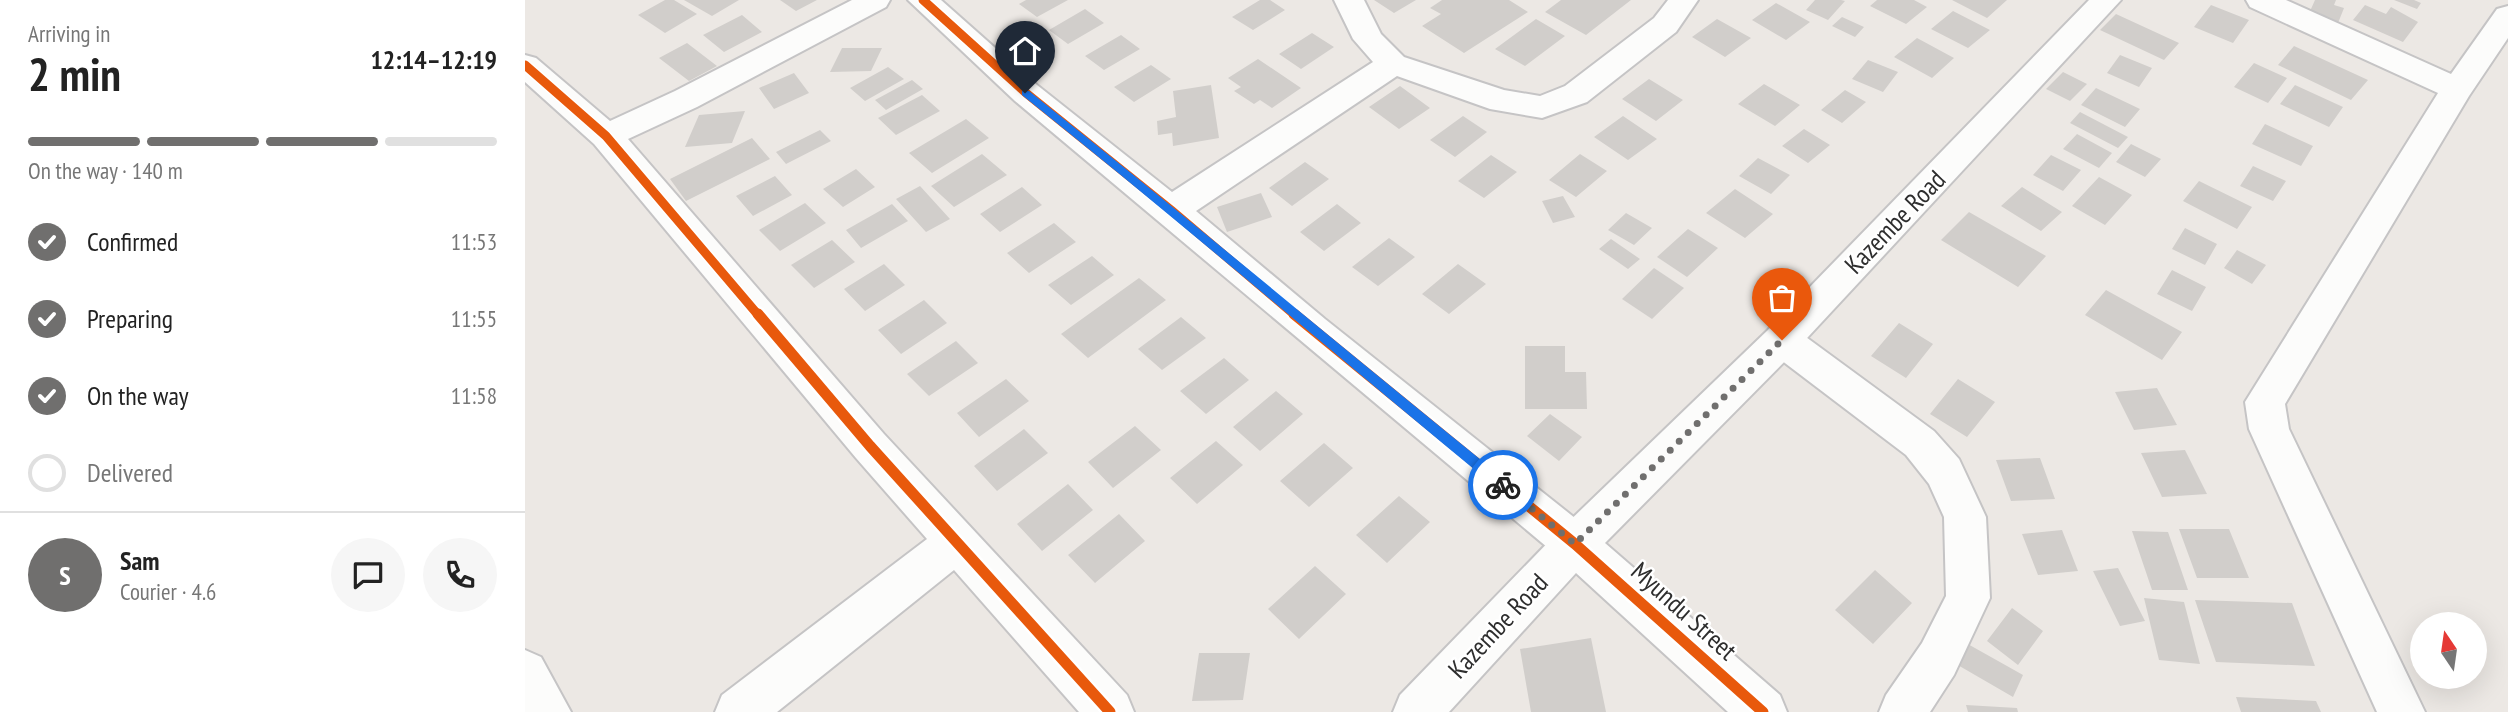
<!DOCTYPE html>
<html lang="en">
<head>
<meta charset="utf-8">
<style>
  body { margin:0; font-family:"PT Sans Narrow",sans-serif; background:#f6f6f6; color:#222; height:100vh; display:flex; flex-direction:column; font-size:26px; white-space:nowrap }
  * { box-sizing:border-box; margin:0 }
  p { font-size:23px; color:#767676 }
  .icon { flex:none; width:38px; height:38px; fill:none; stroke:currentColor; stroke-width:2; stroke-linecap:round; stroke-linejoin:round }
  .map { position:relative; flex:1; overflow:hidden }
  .side { display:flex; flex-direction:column; background:#fff; width:525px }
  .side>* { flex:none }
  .needle { width:46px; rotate:347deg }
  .fabs { position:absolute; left:1885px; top:612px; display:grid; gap:14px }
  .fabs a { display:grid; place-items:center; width:77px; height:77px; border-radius:50%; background:#fff; box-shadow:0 7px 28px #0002; font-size:35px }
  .pin { position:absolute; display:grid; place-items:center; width:60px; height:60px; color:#fff; margin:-72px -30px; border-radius:50% 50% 50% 0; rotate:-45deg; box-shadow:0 0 7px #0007 }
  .pin .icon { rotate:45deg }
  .courier { position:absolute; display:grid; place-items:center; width:70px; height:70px; margin:-35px; border:5px solid #1a73e8; border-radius:50%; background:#fff; color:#222; box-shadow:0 2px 9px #0007 }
  .head em { font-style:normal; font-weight:700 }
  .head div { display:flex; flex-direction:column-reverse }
  .head { display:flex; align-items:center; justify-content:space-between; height:119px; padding:0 28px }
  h1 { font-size:46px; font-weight:700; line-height:52px }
  .bar { display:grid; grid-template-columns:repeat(4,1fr); gap:10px 7px; align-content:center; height:84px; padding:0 28px }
  .bar i { height:9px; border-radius:5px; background:#e0e0e0 }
  .bar .selected { background:#706f6e }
  .bar p { grid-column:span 4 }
  .line { display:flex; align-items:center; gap:18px; padding:0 28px; border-top:2px solid #e0e0e0 }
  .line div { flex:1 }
  .round { display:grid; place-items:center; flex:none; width:74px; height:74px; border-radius:37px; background:#f6f6f6 }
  ol { padding:0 28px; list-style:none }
  li { display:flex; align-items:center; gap:21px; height:77px }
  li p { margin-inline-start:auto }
  li .icon { padding:7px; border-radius:50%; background:#706f6e; color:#fff; stroke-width:4 }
  li:last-child { color:#767676 }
  li i { width:38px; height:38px; border:4px solid #e0e0e0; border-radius:50% }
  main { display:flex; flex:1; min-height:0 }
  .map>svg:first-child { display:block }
</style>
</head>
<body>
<main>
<section class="side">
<div class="head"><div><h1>2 min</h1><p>Arriving in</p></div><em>12:14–12:19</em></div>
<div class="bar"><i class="selected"></i><i class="selected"></i><i class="selected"></i><i></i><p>On the way · 140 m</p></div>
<ol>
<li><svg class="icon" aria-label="check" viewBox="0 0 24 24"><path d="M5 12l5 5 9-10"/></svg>Confirmed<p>11:53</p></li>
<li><svg class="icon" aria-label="check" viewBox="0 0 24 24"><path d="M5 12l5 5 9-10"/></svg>Preparing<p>11:55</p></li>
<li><svg class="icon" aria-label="check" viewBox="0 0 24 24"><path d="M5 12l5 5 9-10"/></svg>On the way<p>11:58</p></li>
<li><i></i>Delivered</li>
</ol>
<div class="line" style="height:126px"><b class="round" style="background:#706f6e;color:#fff">S</b><div><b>Sam</b><p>Courier · 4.6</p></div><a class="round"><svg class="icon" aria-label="chat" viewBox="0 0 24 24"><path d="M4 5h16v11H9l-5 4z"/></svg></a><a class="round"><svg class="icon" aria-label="phone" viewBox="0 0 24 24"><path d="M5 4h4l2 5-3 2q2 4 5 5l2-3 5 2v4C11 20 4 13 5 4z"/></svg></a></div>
</section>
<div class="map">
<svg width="1983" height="712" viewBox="0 0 1983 712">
  <rect width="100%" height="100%" fill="#ece8e4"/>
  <path fill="#d1cecb" d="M 140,0 L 149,0 L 172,14 L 140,33 L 113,15 Z
    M 159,0 L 214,0 L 187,16 Z
    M 255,0 L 292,0 L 271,11 Z
    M 501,0 L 543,0 L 512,17 L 494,4 Z
    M 735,0 L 745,0 L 760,10 L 728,30 L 707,17 Z
    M 849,0 L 891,0 L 869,13 Z
    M 917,0 L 984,0 L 1003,12 L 939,53 L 897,26 L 916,14 L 905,8 Z
    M 1036,0 L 1106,0 L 1061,35 L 1020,12 Z
    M 1290,0 L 1316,0 L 1320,1 L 1303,20 L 1281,10 Z
    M 1352,0 L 1389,0 L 1402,7 L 1381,24 L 1345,6 Z
    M 1427,0 L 1482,0 L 1462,18 Z
    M 1790,0 L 1811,0 L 1809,5 L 1819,8 L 1811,28 L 1782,18 Z
    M 1869,0 L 1889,0 L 1896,3 L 1892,9 Z
    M 1251,3 L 1285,22 L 1261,40 L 1227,20 Z
    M 1686,5 L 1724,20 L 1708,43 L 1669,27 Z
    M 1840,5 L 1861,14 L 1866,7 L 1893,22 L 1878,42 L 1828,20 Z
    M 560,9 L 579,23 L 543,44 L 524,30 Z
    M 1428,11 L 1465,30 L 1443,48 L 1406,29 Z
    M 1591,14 L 1654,43 L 1639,60 L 1575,30 Z
    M 217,15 L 237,32 L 199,52 L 178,35 Z
    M 1317,17 L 1339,27 L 1330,37 L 1307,26 Z
    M 1011,19 L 1040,36 L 1000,66 L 970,49 Z
    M 1192,19 L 1226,38 L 1200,57 L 1167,37 Z
    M 787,33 L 809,47 L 776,69 L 754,54 Z
    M 596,35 L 615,49 L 579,70 L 560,56 Z
    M 1392,38 L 1429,58 L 1407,78 L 1369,57 Z
    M 162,43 L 192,66 L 164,81 L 134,58 Z
    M 1769,46 L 1843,80 L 1826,100 L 1753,65 Z
    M 317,48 L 357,48 L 346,71 L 305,72 Z
    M 1595,55 L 1627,68 L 1614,87 L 1582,73 Z
    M 733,59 L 776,88 L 747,108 L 735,100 L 729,104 L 709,91 L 716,87 L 703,78 Z
    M 1343,60 L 1373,72 L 1358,92 L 1327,79 Z
    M 1729,63 L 1762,78 L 1743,103 L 1709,87 Z
    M 626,65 L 646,79 L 609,102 L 589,87 Z
    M 363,67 L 379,79 L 340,101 L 325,88 Z
    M 1538,72 L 1562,84 L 1545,101 L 1521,89 Z
    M 269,73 L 284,93 L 249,109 L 234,88 Z
    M 1124,79 L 1158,100 L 1131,121 L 1097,99 Z
    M 387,80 L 398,89 L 361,110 L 350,100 Z
    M 1239,84 L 1275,105 L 1250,126 L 1213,104 Z
    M 686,85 L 694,138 L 648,146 L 647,133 L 633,135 L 632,121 L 651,117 L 648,91 Z
    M 1770,85 L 1818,107 L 1804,127 L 1755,104 Z
    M 875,86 L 905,108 L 874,129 L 844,107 Z
    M 1571,88 L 1615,109 L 1600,127 L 1556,105 Z
    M 1320,90 L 1341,102 L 1317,123 L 1296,110 Z
    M 397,95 L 415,111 L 371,135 L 353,118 Z
    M 220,111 L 207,143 L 160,147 L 174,115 Z
    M 1555,112 L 1603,137 L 1593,148 L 1545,123 Z
    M 938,116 L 962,132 L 930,157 L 905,140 Z
    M 1098,116 L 1132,139 L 1103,160 L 1069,137 Z
    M 441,119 L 464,138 L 407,173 L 384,153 Z
    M 1740,124 L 1788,146 L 1776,166 L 1727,144 Z
    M 1279,129 L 1305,145 L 1283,163 L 1257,146 Z
    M 295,130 L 306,141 L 261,164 L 251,152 Z
    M 1552,134 L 1587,153 L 1574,168 L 1538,149 Z
    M 227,138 L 245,159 L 161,201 L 145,179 Z
    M 1606,144 L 1636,159 L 1620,177 L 1591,162 Z
    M 457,154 L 482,175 L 429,207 L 406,186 Z
    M 1055,154 L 1082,171 L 1051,197 L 1024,180 Z
    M 966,155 L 992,172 L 959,198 L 933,181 Z
    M 1526,155 L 1556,170 L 1538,191 L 1508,175 Z
    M 1233,158 L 1265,175 L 1246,194 L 1214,176 Z
    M 780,162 L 804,179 L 767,206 L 744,188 Z
    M 1728,166 L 1761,181 L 1748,201 L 1715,186 Z
    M 331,169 L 350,187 L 318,207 L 298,189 Z
    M 250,176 L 267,195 L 228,216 L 211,196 Z
    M 1574,177 L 1607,195 L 1580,225 L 1547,206 Z
    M 1674,181 L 1727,207 L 1712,229 L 1658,201 Z
    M 395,186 L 425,219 L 401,232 L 371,199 Z
    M 497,187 L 517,205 L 475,232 L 455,214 Z
    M 1497,187 L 1537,212 L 1516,231 L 1476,206 Z
    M 1210,189 L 1248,214 L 1220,238 L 1181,213 Z
    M 736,193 L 747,217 L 702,232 L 692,207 Z
    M 1038,196 L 1050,217 L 1028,223 L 1017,201 Z
    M 280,203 L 301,223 L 255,251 L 234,230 Z
    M 367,204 L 383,221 L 336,248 L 321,230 Z
    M 812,204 L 836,223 L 799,251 L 775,232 Z
    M 1444,212 L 1521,256 L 1493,287 L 1416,240 Z
    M 1101,213 L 1127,228 L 1109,245 L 1083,230 Z
    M 529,223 L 551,242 L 504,273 L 482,253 Z
    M 1660,228 L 1692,244 L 1680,265 L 1647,249 Z
    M 1163,229 L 1193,248 L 1162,277 L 1132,257 Z
    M 864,238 L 890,257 L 853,286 L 827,267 Z
    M 1086,239 L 1115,259 L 1103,269 L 1074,249 Z
    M 307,240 L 330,262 L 289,288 L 266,265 Z
    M 1712,250 L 1741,265 L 1727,284 L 1699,268 Z
    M 567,256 L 589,275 L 546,305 L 523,285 Z
    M 359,264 L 380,285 L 340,311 L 319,289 Z
    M 933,264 L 961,284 L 924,314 L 897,294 Z
    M 1129,268 L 1159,288 L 1127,319 L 1097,299 Z
    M 1647,270 L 1681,287 L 1667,311 L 1632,294 Z
    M 614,278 L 641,300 L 563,358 L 536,334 Z
    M 1581,290 L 1657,332 L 1637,360 L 1560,315 Z
    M 399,300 L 422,323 L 376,354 L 353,330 Z
    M 656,317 L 681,338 L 637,370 L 613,349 Z
    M 1374,323 L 1408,344 L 1381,378 L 1346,356 Z
    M 431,341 L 453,363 L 404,396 L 382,374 Z
    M 1000,346 L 1040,346 L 1040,372 L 1061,372 L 1062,409 L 1000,409 Z
    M 699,358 L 724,380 L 681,414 L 655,391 Z
    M 481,379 L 504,401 L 454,437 L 432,413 Z
    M 1433,379 L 1470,402 L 1442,437 L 1405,414 Z
    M 1632,388 L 1652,425 L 1609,430 L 1590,392 Z
    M 751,391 L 778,414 L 735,451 L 708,427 Z
    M 1025,414 L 1057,437 L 1034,461 L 1002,436 Z
    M 610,426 L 636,450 L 588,488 L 563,462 Z
    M 499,429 L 523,453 L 472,491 L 449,466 Z
    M 691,441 L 718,465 L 672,504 L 645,478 Z
    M 799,443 L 828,468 L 784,507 L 755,481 Z
    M 1660,450 L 1682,494 L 1637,497 L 1616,453 Z
    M 1515,458 L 1530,499 L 1486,501 L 1471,460 Z
    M 543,484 L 568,510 L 517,551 L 492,524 Z
    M 874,496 L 905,522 L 862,563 L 831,535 Z
    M 594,514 L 620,541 L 570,583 L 543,555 Z
    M 1654,529 L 1704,529 L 1724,578 L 1672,578 Z
    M 1537,530 L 1553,571 L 1513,575 L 1497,534 Z
    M 1607,531 L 1643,532 L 1663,590 L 1627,590 Z
    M 790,566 L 821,594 L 774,639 L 743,609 Z
    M 1593,568 L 1620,621 L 1595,626 L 1568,571 Z
    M 1350,570 L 1387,603 L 1348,644 L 1310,610 Z
    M 1619,598 L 1659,602 L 1675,664 L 1634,660 Z
    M 1670,600 L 1767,603 L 1790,666 L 1691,662 Z
    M 1487,608 L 1518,631 L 1493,665 L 1462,641 Z
    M 1066,638 L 1081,712 L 1006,712 L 995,649 Z
    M 1441,643 L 1498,675 L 1488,697 L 1431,664 Z
    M 674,653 L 725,653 L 718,700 L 667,701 Z
    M 1711,697 L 1791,701 L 1796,712 L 1716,712 Z
    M 1441,705 L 1492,708 L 1493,712 L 1443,712 Z"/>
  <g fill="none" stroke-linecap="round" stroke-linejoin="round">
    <g stroke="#c5c4c5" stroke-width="4">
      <path id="street" d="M 327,0 L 365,0 L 361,7 L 172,107 L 103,139 L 359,434 L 602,695 L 609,712 L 554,712 L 429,570 L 252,712 L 190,712 L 197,695 L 402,539 L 331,458 L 69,144 L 0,82 L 0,55 L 11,58 L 85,121 L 150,91 Z
        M 383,0 L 416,0 L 512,85 L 647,192 L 848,62 L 828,39 L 809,0 L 839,0 L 856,34 L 879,57 L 979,90 L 1015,96 L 1040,86 L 1129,18 L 1143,0 L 1173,0 L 1151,32 L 1062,102 L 1017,118 L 965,109 L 872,76 L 671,211 L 800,319 L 1065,530 L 1072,544 L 1065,558 L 1050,564 L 1035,558 L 490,101 Z
        M 1721,0 L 1761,0 L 1926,74 L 1972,9 L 1983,6 L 1983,38 L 1944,96 L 1760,404 L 1764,429 L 1900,712 L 1852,712 L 1724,429 L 1720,402 L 1913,93 L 1725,7 Z
        M 1257,325 L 1270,329 L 1409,431 L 1434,459 L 1461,517 L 1465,598 L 1429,675 L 1405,712 L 1354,712 L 1361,695 L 1397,643 L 1421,596 L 1419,517 L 1404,484 L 1381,455 L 1244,351 L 1238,340 L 1244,329 Z
        M 0,650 L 16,657 L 46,712 L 0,712 Z"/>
    </g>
    <g stroke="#c5c4c5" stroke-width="4">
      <path id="secondary" d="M 1564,0 L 1596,0 L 1270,351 L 1080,543 L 1255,695 L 1262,712 L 1203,712 L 1051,573 L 924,712 L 868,712 L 875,695 L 1035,530 L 1244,329 Z"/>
    </g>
    <use href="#street" fill="#fcfcfb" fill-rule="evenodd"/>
    <use href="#secondary" fill="#fcfcfb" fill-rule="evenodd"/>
    <g stroke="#fff" stroke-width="12">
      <path id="cycleway-far1" d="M 398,0 L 501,93 L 646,210 L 771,316
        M 0,65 L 81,136 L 234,316"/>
    </g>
    <g stroke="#fff" stroke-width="16">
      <path id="cycleway" d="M 233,314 L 345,446 L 585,712
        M 769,314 L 1050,544 L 1238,712"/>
    </g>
    <use href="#cycleway-far1" stroke="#e8590c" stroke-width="9"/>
    <use href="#cycleway" stroke="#e8590c" stroke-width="11"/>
  </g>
  <path fill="#1a73e8" d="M 497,91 L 504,91 C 665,219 822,352 982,481 L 982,489 L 973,489 C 814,358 658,224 497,95 Z"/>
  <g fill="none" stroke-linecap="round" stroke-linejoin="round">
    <path stroke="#706f6e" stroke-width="7" stroke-dasharray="0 12.6" d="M 978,485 L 1050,544 L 1257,340"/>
  </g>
  <g text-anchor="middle" stroke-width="5" stroke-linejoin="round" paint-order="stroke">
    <g font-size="26" fill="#2e2e2e" stroke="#fff">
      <text transform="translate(1370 222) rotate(-46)" y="9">Kazembe Road</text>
      <text transform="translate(1159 611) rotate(42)" y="9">Myundu Street</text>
      <text transform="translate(973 626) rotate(-47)" y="9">Kazembe Road</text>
    </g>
  </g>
</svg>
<div class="fabs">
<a><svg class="needle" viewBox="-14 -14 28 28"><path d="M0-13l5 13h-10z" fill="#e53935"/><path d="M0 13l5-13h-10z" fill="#767676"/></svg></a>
</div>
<div class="pin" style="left:1257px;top:340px;background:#ea580c"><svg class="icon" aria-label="bag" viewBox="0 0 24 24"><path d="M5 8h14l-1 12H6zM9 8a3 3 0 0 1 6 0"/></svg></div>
<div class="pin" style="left:500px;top:93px;background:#1f2937"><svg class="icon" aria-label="home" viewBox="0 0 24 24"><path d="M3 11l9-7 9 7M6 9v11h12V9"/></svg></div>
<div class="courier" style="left:978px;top:485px"><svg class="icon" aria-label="bike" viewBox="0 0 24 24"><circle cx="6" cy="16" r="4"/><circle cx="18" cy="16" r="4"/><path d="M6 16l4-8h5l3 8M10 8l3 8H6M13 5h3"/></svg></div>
</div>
</main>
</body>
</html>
